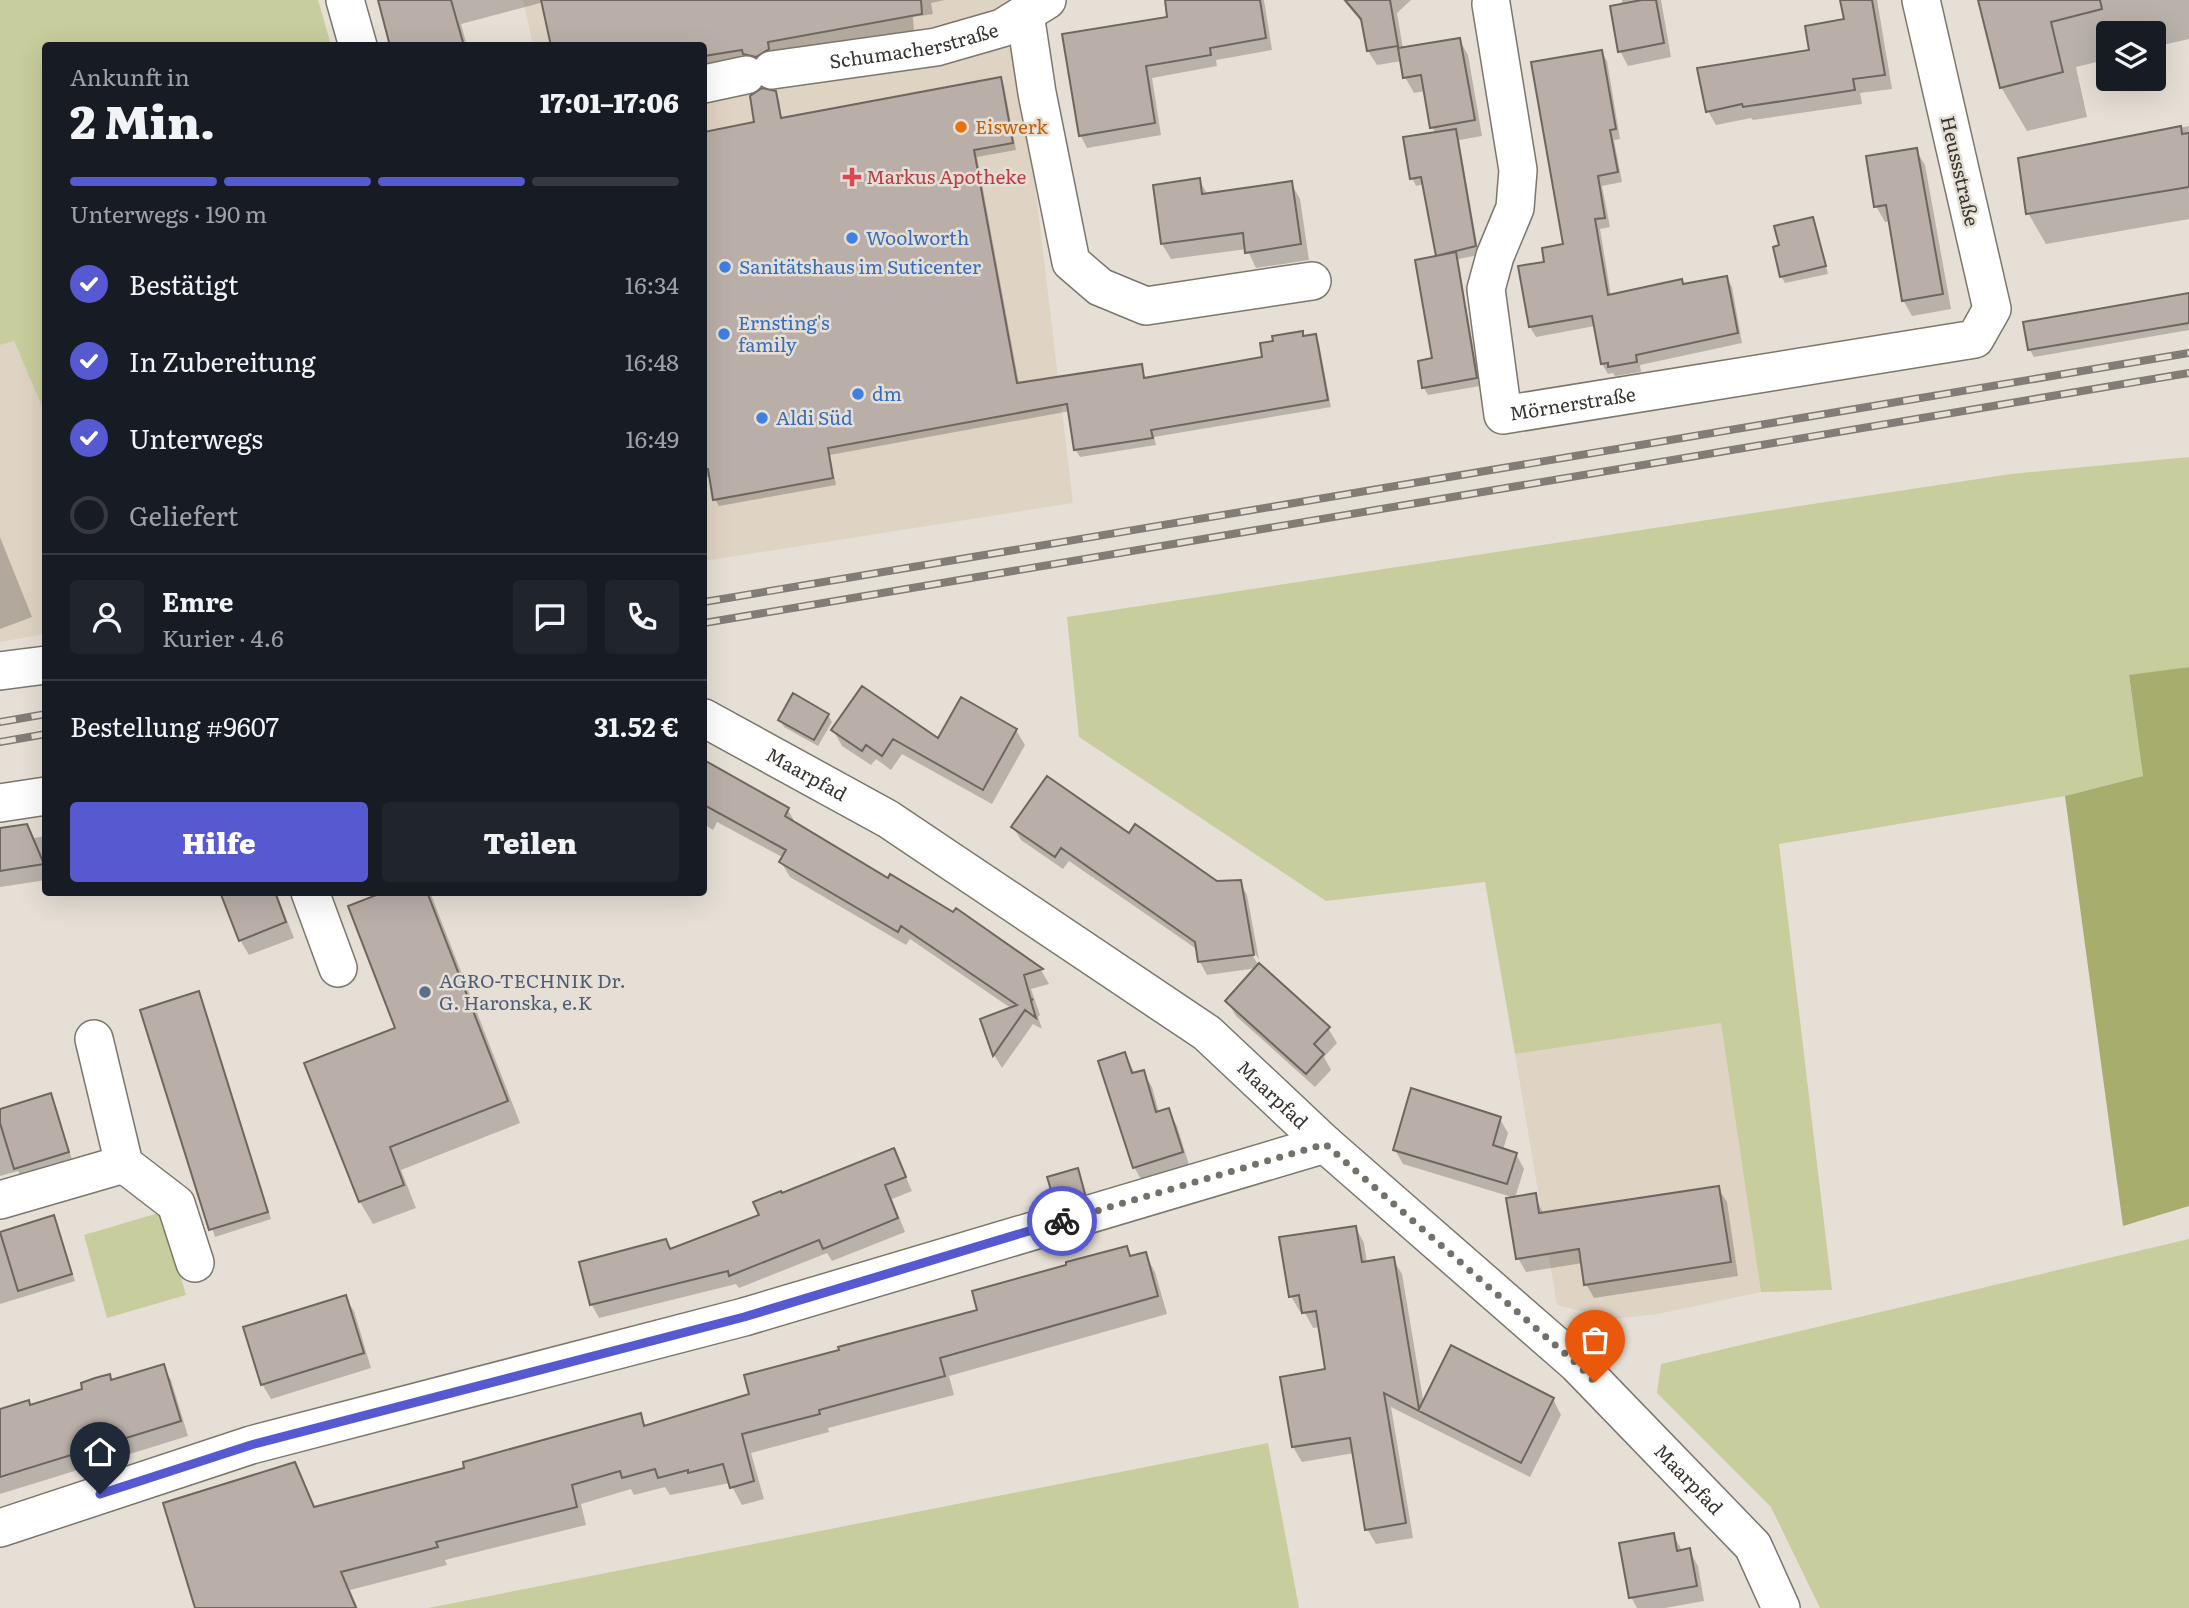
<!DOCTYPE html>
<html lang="de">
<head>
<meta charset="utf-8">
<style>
  body { margin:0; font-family:Literata,serif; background:#20242c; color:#f1f3f6; height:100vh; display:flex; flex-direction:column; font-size:26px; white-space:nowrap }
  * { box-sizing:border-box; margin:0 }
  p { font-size:23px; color:#9ea1a6 }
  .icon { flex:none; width:38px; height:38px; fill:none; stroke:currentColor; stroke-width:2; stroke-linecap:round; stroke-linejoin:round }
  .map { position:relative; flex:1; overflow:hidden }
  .drawer { position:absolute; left:42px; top:42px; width:665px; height:854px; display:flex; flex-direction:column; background:#171b24; border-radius:7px; box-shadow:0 7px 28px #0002 }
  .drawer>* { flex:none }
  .tools { position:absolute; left:2096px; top:21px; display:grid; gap:14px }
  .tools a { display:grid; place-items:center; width:70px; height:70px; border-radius:7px; background:#171b24; box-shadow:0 7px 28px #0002; font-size:35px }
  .pin { position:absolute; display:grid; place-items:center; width:60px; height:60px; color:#fff; margin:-72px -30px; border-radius:50% 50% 50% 0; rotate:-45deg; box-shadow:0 0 7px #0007 }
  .pin .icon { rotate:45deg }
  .courier { position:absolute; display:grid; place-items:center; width:70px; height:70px; margin:-35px; border:5px solid #5659d0; border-radius:50%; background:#fff; color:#222; box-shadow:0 2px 9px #0007 }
  .summary em { font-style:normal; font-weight:800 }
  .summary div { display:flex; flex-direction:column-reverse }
  .summary { display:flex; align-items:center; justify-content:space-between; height:119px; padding:0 28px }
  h1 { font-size:46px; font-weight:800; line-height:52px }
  .bar { display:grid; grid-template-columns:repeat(4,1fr); gap:10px 7px; align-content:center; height:84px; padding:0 28px }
  .bar i { height:9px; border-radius:5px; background:#363941 }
  .bar .current { background:#5659d0 }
  .bar p { grid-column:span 4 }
  .line { display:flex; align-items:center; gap:18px; padding:0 28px; border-top:2px solid #363941 }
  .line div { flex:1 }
  .round { display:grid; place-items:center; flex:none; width:74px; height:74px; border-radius:7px; background:#20242c }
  ol { padding:0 28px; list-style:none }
  li { display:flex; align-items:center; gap:21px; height:77px }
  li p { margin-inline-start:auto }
  li .icon { padding:7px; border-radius:50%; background:#5659d0; color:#fff; stroke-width:4 }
  li:last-child { color:#9ea1a6 }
  li i { width:38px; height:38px; border:4px solid #363941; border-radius:50% }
  .action { display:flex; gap:14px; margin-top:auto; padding:14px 28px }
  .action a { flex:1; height:80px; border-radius:7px; background:#5659d0; color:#fff; font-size:28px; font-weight:800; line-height:80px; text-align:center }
  .action a+a { background:#20242c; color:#f1f3f6 }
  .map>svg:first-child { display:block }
</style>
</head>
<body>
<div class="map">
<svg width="2189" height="1608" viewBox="0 0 2189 1608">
  <rect width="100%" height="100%" fill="#e6dfd5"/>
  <path fill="#dfd4c3" d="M 523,0 L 1013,0 L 1073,503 L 704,561 L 704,46 L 533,45 Z
    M 14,341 L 46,413 L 45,634 L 0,642 L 0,345 Z
    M 1721,1023 L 1761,1292 L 1658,1314 L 1614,1319 L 1557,1305 L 1515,1054 Z"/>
  <path fill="#c7cd9c" d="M 0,0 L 318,0 L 331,45 L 46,46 L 45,413 L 14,341 L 0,345 Z
    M 2189,457 L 2189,667 L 2129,676 L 2143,776 L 2065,796 L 1779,844 L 1832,1290 L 1761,1292 L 1721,1023 L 1515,1054 L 1485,882 L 1326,901 L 1079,737 L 1067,617 L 2011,474 Z
    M 162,1212 L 186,1295 L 107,1318 L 84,1235 Z
    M 2189,1239 L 2189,1608 L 1820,1608 L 1771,1507 L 1657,1393 L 1661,1364 Z
    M 1268,1443 L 1299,1608 L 428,1608 Z"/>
  <path fill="#a7ad6d" d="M 2189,667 L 2189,1206 L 2123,1226 L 2065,796 L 2143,776 L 2129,675 Z"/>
  <path fill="#0003" d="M 393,0 L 945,0 L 931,3 L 933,14 L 913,17 L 914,32 L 704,72 L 704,46 L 544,2 L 461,24 L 467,46 L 392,46 Z
    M 1166,0 L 1264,0 L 1272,50 L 1216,60 L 1217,66 L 1152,78 L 1161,135 L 1087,148 L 1081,136 L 1169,18 Z
    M 1343,0 L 1411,0 L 1397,13 L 1403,49 L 1459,39 L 1468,55 L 1482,136 L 1459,140 L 1479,255 L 1458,259 L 1480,386 L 1428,395 L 1424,388 L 1435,360 L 1438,257 L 1424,184 L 1416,186 L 1412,178 L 1436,134 L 1432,127 L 1425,91 L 1414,93 L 1405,77 L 1402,61 L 1377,65 L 1368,51 L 1364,25 Z
    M 1622,0 L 1661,0 L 1671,57 L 1628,66 L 1620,51 Z
    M 1841,0 L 1877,0 L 1892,89 L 1860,93 L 1862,104 L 1753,120 L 1751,118 L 1716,125 L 1708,111 L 1811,52 L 1844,21 Z
    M 1980,0 L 2189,0 L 2189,39 L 2154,47 L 2154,33 L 2109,33 L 2109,59 L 2076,67 L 2087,117 L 2027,131 L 2001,87 Z
    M 1601,51 L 1607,61 L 1620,139 L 1614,140 L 1622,182 L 1602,186 L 1610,227 L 1600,229 L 1611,296 L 1726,277 L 1732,287 L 1742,343 L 1640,365 L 1641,372 L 1615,376 L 1613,373 L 1608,374 L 1602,364 L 1595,326 L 1536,337 L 1530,327 L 1547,264 L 1565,245 Z
    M 1000,79 L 1004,86 L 1016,150 L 977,157 L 1019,384 L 1141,366 L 1146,379 L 1264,358 L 1302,333 L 1304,338 L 1315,336 L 1319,343 L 1331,407 L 1154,437 L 1156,445 L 1080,457 L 1075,449 L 1070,411 L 830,455 L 836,485 L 719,506 L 715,499 L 711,476 L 704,478 L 704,133 L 756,124 L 775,92 L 779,100 L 782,119 Z
    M 2189,126 L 2189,219 L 2046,244 L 2028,213 L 2020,159 Z
    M 1916,150 L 1925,165 L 1951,309 L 1912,316 L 1903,300 L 1890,221 L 1885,222 L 1876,206 Z
    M 1199,180 L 1208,195 L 1291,183 L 1300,199 L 1309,260 L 1256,268 L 1247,249 L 1171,259 L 1162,244 Z
    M 1812,219 L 1816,227 L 1828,274 L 1785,283 L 1781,276 L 1781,246 Z
    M 2189,295 L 2189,330 L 2034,357 L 2030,350 Z
    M 0,537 L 32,617 L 0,629 Z
    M 828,715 L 832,722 L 818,746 L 784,727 L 780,720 Z
    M 833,730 L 939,741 L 1016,730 L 1025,745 L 992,804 L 902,754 L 891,770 L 876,759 L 871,765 L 842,746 Z
    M 714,768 L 788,810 L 796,824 L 888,880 L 954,915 L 957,911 L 1041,970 L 1049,984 L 1031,989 L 1040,1015 L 1038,1017 L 1042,1029 L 1033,1024 L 1002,1068 L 994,1055 L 982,1020 L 1012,1009 L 910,939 L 906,945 L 790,877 L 781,862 L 784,858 L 717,822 L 713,830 L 707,826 L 704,828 L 704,772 Z
    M 27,826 L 34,838 L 46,836 L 46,880 L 0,887 L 0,830 Z
    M 1013,827 L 1129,835 L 1216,882 L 1240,882 L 1247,895 L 1259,960 L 1251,946 L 1248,948 L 1259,966 L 1328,1028 L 1337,1043 L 1324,1057 L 1331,1070 L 1315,1087 L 1236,1016 L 1227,1001 L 1257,968 L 1207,975 L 1200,962 L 1198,950 L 1069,861 L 1063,869 L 1021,840 Z
    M 222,892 L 276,892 L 294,938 L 249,955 L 240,940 Z
    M 372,892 L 430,892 L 520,1123 L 401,1170 L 416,1208 L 373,1224 L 360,1202 L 307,1064 L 398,1029 Z
    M 198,993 L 271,1219 L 215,1237 L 142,1011 Z
    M 1125,1054 L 1135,1074 L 1143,1072 L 1152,1087 L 1159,1113 L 1168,1110 L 1177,1126 L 1190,1168 L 1143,1183 L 1134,1167 Z
    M 50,1095 L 72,1159 L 20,1175 L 18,1171 L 0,1176 L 0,1111 Z
    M 1500,1119 L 1508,1133 L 1503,1150 L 1516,1154 L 1524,1169 L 1515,1198 L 1403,1164 L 1395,1150 Z
    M 894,1150 L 912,1191 L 892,1199 L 905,1232 L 832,1261 L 827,1253 L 739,1288 L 736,1284 L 599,1318 L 592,1305 L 671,1251 L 761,1216 L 781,1195 Z
    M 1077,1170 L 1088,1201 L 1060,1209 L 1056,1202 Z
    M 1718,1188 L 1727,1202 L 1738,1276 L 1594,1298 L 1586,1284 L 1583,1263 L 1526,1272 L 1518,1258 L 1535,1195 L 1544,1215 Z
    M 53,1217 L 75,1281 L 0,1304 L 0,1234 Z
    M 1356,1228 L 1364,1243 L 1367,1263 L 1393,1259 L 1402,1274 L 1424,1405 L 1553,1399 L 1561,1415 L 1530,1477 L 1391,1407 L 1413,1538 L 1376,1544 L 1367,1529 L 1354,1453 L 1302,1462 L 1293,1447 L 1327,1371 L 1320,1327 L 1313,1328 L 1304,1311 L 1300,1312 L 1291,1296 Z
    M 1126,1248 L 1132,1257 L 1145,1254 L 1155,1272 L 1167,1314 L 949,1376 L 954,1395 L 828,1428 L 829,1432 L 751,1453 L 764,1499 L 742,1505 L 730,1483 L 670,1495 L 665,1487 L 634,1495 L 631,1489 L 581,1504 L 586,1525 L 445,1560 L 447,1565 L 350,1590 L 358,1608 L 197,1608 L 294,1464 L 316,1509 L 467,1470 L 640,1415 L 647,1427 L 751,1395 L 979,1311 Z
    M 345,1297 L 354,1311 L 371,1368 L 271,1399 L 262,1384 Z
    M 163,1366 L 171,1380 L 188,1436 L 0,1494 L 0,1417 L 84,1390 L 109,1376 L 112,1381 Z
    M 1673,1535 L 1682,1550 L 1689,1550 L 1698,1566 L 1704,1601 L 1665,1608 L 1637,1608 L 1631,1597 Z"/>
  <path fill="#baafa8" stroke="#6f665f" stroke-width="2" d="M 378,0 L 451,0 L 464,46 L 390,46 Z
    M 541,0 L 921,0 L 922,14 L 768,42 L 769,49 L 756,57 L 743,54 L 742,50 L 704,56 L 704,46 L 551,46 Z
    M 1165,0 L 1260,0 L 1266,38 L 1210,48 L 1211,55 L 1146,66 L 1155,123 L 1079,136 L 1062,34 L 1167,17 Z
    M 1345,0 L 1390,0 L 1398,46 L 1367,51 L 1361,19 Z
    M 1642,0 L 1656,0 L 1664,43 L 1618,52 L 1610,6 Z
    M 1840,0 L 1872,0 L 1885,75 L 1853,79 L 1855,90 L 1743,107 L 1742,104 L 1706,112 L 1697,68 L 1809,50 L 1805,26 L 1844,19 Z
    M 1978,0 L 2100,0 L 2102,9 L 2051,22 L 2063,72 L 2000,88 Z
    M 1460,38 L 1475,120 L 1430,128 L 1421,75 L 1403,78 L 1398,48 Z
    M 1602,50 L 1616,129 L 1610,130 L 1618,172 L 1598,176 L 1605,218 L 1595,219 L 1608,295 L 1682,279 L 1683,284 L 1727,276 L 1738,333 L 1636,355 L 1637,362 L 1608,367 L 1608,363 L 1601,364 L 1592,316 L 1529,327 L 1518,266 L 1544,262 L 1542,248 L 1563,244 L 1531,62 Z
    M 1001,77 L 1013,143 L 974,150 L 1017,383 L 1142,364 L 1144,378 L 1262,357 L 1260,343 L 1273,341 L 1272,336 L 1303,331 L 1303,336 L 1316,334 L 1328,400 L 1151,430 L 1153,438 L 1074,450 L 1067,404 L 828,448 L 833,478 L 713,500 L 708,469 L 704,470 L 704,132 L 754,122 L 750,96 L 762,88 L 776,91 L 781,118 Z
    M 2181,126 L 2182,134 L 2189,133 L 2189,187 L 2026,214 L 2018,158 Z
    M 1456,129 L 1476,246 L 1436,256 L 1421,177 L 1410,179 L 1403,137 Z
    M 1917,148 L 1943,294 L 1902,301 L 1886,205 L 1874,207 L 1866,156 Z
    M 1200,178 L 1202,194 L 1292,181 L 1301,244 L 1245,253 L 1243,233 L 1161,244 L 1153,185 Z
    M 1813,217 L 1826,266 L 1780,277 L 1773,247 L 1779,245 L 1774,226 Z
    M 1456,252 L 1477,378 L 1422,388 L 1418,361 L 1432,358 L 1415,260 Z
    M 2189,293 L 2189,323 L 2028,350 L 2023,322 Z
    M 862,686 L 938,738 L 961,697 L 1017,729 L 983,790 L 893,739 L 882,756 L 866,745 L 862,751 L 831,730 Z
    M 793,693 L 829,714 L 814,740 L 778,720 Z
    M 704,760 L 789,808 L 785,816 L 888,878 L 890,874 L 953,912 L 956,908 L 1043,969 L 1024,975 L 1031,1000 L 1033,999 L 1031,1001 L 1036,1018 L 1025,1010 L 993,1056 L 980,1019 L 1017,1005 L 901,926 L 898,932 L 779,862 L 786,850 L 704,805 Z
    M 1047,776 L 1129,833 L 1135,824 L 1217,881 L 1241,880 L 1254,955 L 1198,962 L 1195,942 L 1061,848 L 1055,857 L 1011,827 Z
    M 27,824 L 44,864 L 0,871 L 0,828 Z
    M 220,892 L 275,892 L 286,922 L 239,941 Z
    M 384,892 L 427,892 L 508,1101 L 390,1147 L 404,1185 L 359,1202 L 304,1063 L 395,1028 L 348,906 Z
    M 1259,963 L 1330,1027 L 1314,1044 L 1324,1054 L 1306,1074 L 1225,1001 Z
    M 199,991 L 268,1212 L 209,1230 L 140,1010 Z
    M 1125,1052 L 1132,1073 L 1144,1070 L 1156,1112 L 1169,1108 L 1183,1152 L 1133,1168 L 1098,1061 Z
    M 1411,1088 L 1501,1117 L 1493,1145 L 1517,1153 L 1507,1184 L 1393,1150 Z
    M 51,1093 L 69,1152 L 14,1169 L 0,1123 L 0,1109 Z
    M 894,1148 L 906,1177 L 885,1185 L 898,1218 L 823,1249 L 819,1240 L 729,1276 L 728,1271 L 590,1305 L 579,1262 L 666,1239 L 670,1249 L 759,1215 L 753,1202 L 781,1191 L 782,1193 Z
    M 1078,1168 L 1085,1194 L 1055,1203 L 1047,1177 Z
    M 1719,1186 L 1731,1262 L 1584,1285 L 1579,1249 L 1516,1259 L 1506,1198 L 1536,1193 L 1539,1213 Z
    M 54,1215 L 72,1274 L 18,1291 L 0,1232 Z
    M 1356,1226 L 1362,1262 L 1394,1257 L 1419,1409 L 1451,1345 L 1554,1398 L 1521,1463 L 1384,1393 L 1406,1523 L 1365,1530 L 1350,1438 L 1292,1447 L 1280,1377 L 1325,1369 L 1316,1311 L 1302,1313 L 1299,1295 L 1289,1297 L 1279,1237 Z
    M 1127,1246 L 1130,1256 L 1146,1252 L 1158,1296 L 940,1358 L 945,1376 L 819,1410 L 820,1414 L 742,1434 L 754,1481 L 730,1488 L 723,1464 L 688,1473 L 688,1470 L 658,1478 L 655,1469 L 622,1478 L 620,1471 L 572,1485 L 577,1507 L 436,1542 L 438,1547 L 341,1572 L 356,1608 L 195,1608 L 163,1503 L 295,1462 L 314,1507 L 464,1468 L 463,1462 L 641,1413 L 644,1426 L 749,1394 L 744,1375 L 839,1350 L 838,1347 L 977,1310 L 972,1291 L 1066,1265 L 1066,1262 Z
    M 346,1295 L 364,1353 L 261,1385 L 243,1327 Z
    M 164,1364 L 181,1421 L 0,1477 L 0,1409 L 29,1400 L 30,1405 L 82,1389 L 81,1383 L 95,1378 L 110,1374 L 111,1380 Z
    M 1674,1533 L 1677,1551 L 1690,1548 L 1697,1586 L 1629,1598 L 1619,1543 Z"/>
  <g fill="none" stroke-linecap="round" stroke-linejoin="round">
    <g stroke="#7c766d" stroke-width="40">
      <g id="minor">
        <path d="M 345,0 L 358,46"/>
        <path id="s1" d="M 1491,4 L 1518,170 L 1515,208 L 1495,256 L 1486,289 L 1503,415 L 1975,339 L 1992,309 L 1921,0"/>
        <path d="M 1025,14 L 1037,93 L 1071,262 L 1100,287 L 1146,306 L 1312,281"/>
        <path id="s2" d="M 772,70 L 936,47 L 1002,28 L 1047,0"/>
        <path d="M 704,84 L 746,75"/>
        <path d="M 0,671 L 46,665"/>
        <path id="s3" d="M 704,718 L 888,819 L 1207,1033 L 1325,1144 L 1577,1364 L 1753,1546 L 1781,1608"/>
        <path d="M 0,803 L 46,796"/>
        <path d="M 310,892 L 338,968"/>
        <path d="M 94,1039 L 124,1164 L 176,1204 L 195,1263"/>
        <path d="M 0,1200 L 124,1164"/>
        <path d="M 0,1528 L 251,1445 L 744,1317 L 1325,1144"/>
      </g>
    </g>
    <use href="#minor" stroke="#fff" stroke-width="37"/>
    <g stroke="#817c76" stroke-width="8">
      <path id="rail" d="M 704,602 L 2189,353
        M 704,623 L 2189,373
        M 0,722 L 46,714
        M 0,742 L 46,734"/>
    </g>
    <use href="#rail" stroke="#e6dfd5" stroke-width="5" stroke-dasharray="16" stroke-linecap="butt"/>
  </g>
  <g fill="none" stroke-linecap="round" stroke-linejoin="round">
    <path stroke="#74706a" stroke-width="7" stroke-dasharray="0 12.6" d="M 1062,1221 L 1325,1144 L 1577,1364 L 1595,1382"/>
    <path stroke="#5659d0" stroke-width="9" d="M 100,1494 L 251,1445 L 744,1317 L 1062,1221"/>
  </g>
  <circle fill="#e8710a" stroke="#e6dfd5" stroke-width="2.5" cx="961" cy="127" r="7"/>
  <path fill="#e0444e" stroke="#e6dfd5" stroke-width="2.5" d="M848.5 166.5h7v7h7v7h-7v7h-7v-7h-7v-7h7z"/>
  <g fill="#3f7fe0" stroke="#e6dfd5" stroke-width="2.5">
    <circle cx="852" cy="238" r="7"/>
    <circle cx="725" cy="267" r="7"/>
    <circle cx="724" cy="334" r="7"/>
    <circle cx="858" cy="394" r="7"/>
    <circle cx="762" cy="418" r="7"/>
  </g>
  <circle fill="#5c6f8a" stroke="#e6dfd5" stroke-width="2.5" cx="425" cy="992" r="7"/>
  <g text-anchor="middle" stroke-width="5" stroke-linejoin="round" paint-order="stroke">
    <g font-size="19" fill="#373430" stroke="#e6dfd5">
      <text dy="7" stroke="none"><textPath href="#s2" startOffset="144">Schumacherstraße</textPath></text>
      <text transform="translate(1960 171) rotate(77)" y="7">Heussstraße</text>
      <text dy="7" stroke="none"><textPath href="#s1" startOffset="490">Mörnerstraße</textPath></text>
      <text dy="7" stroke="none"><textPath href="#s3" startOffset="117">Maarpfad</textPath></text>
      <text dy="7" stroke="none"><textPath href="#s3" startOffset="684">Maarpfad</textPath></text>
      <text dy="7" stroke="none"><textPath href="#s3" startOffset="1251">Maarpfad</textPath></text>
    </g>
    <g font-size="19" fill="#c56008" stroke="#e6dfd5" text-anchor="start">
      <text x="975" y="134">Eiswerk</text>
    </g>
    <g font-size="19" fill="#be3a42" stroke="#e6dfd5" text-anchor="start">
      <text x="866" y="184">Markus Apotheke</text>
    </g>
    <g font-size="19" fill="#366cbe" stroke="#e6dfd5" text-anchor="start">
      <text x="866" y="245">Woolworth</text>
      <text x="739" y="274">Sanitätshaus im Suticenter</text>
      <text x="738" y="330">Ernsting's<tspan x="738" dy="22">family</tspan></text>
      <text x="872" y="401">dm</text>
      <text x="776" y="425">Aldi Süd</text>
    </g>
    <g font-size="19" fill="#4e5e75" stroke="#e6dfd5" text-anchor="start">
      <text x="439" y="988">AGRO-TECHNIK Dr.<tspan x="439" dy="22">G. Haronska, e.K</tspan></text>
    </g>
  </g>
</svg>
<div class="tools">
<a><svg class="icon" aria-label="layers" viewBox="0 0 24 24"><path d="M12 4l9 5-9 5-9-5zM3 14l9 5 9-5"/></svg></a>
</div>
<div class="pin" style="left:1595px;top:1382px;background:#ea580c"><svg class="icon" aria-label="bag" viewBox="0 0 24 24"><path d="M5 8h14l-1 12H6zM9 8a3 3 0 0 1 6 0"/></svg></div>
<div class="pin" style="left:100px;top:1494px;background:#1f2937"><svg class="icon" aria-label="home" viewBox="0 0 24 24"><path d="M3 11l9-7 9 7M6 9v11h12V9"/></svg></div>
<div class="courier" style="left:1062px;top:1221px"><svg class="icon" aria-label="bike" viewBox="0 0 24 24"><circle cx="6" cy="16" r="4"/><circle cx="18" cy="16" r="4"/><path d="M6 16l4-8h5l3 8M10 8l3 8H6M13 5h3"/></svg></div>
<section class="drawer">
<div class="summary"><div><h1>2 Min.</h1><p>Ankunft in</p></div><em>17:01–17:06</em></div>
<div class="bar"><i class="current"></i><i class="current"></i><i class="current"></i><i></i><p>Unterwegs · 190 m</p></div>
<ol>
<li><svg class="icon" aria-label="check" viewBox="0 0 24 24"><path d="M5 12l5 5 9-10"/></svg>Bestätigt<p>16:34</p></li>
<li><svg class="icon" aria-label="check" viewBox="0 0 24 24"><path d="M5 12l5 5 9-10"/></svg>In Zubereitung<p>16:48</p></li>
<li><svg class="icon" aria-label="check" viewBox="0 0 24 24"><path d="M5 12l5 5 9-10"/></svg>Unterwegs<p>16:49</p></li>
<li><i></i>Geliefert</li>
</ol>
<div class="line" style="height:126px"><a class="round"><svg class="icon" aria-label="person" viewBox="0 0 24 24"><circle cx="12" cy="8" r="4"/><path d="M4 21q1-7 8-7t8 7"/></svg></a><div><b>Emre</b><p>Kurier · 4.6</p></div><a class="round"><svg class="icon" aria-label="chat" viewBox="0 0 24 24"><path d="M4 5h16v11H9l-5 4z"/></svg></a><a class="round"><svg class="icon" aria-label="phone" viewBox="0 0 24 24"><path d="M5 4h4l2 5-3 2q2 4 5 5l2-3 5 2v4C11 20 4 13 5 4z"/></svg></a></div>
<div class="line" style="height:91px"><div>Bestellung #9607</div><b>31.52 €</b></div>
<div class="action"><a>Hilfe</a><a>Teilen</a></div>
</section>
</div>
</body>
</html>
